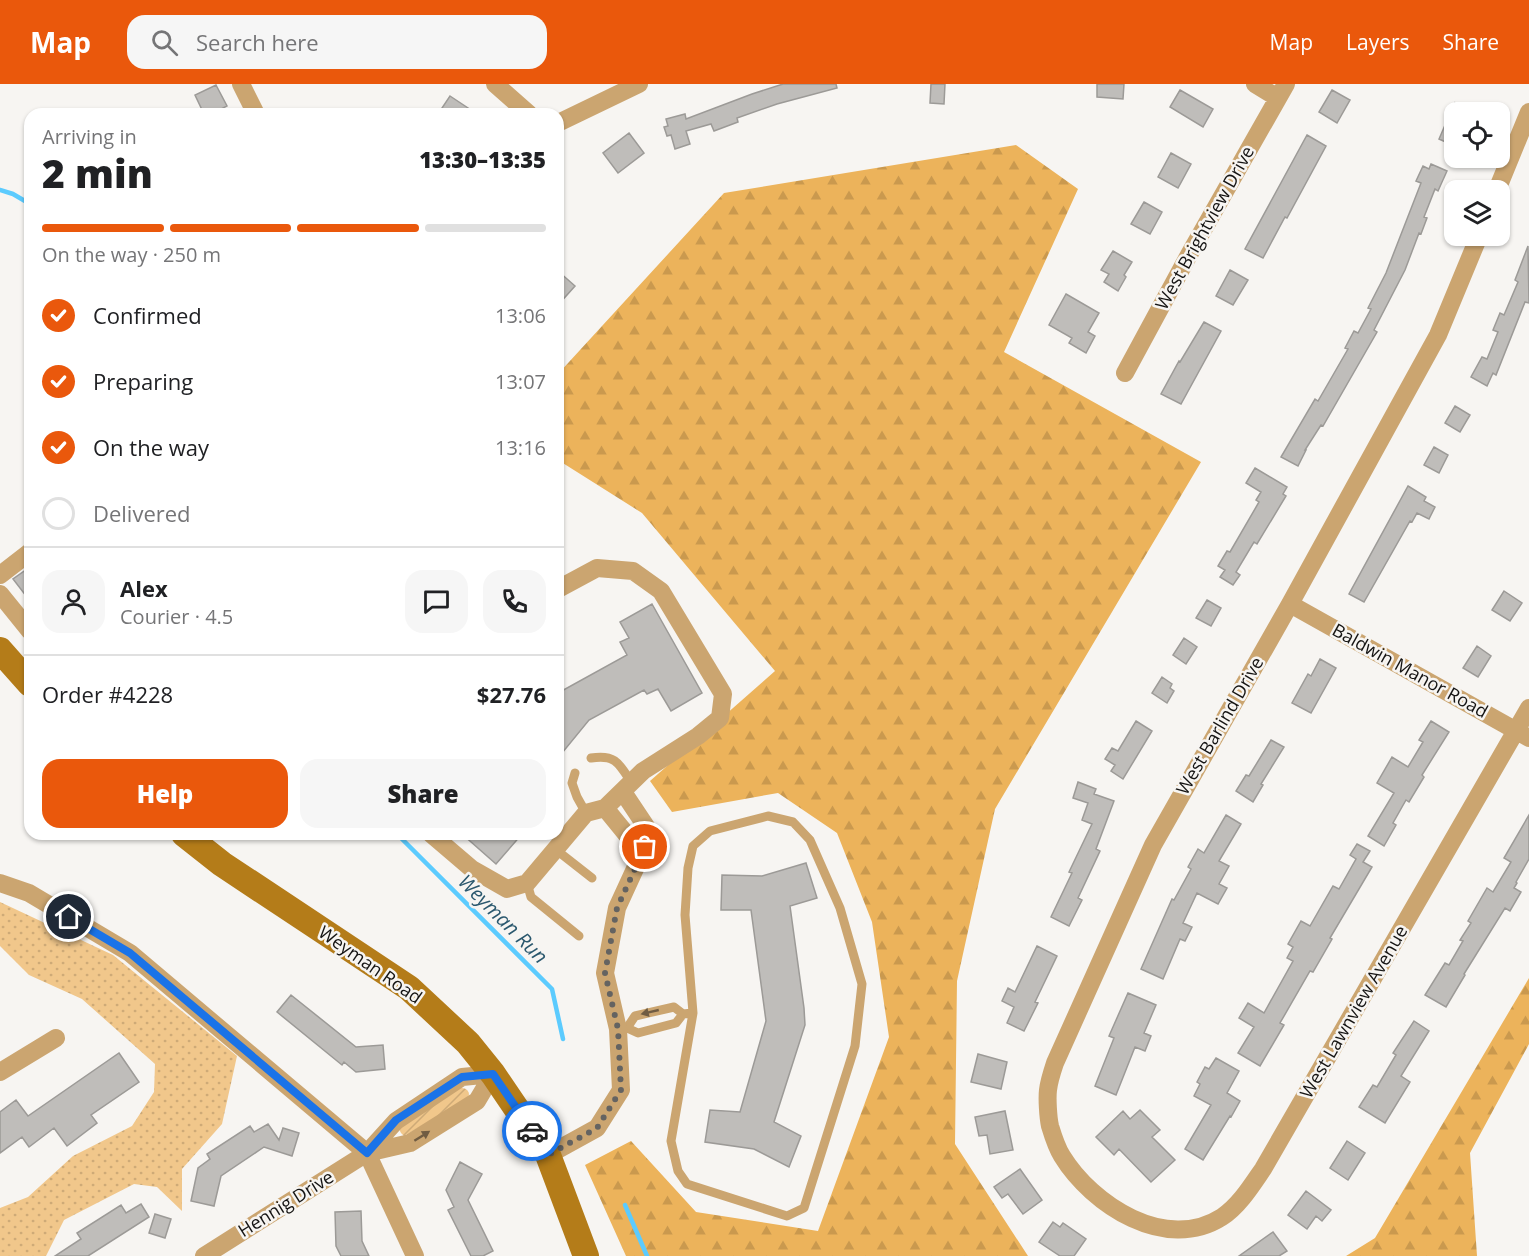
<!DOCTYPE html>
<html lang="en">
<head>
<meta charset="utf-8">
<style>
  body { margin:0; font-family:"Open Sans",sans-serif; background:#f6f6f6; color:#202124; height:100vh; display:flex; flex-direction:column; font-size:22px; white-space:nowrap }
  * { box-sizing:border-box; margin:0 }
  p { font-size:20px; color:#757577 }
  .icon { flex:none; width:33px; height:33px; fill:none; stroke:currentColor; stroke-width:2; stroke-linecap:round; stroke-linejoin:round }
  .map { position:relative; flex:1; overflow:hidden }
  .drawer { position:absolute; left:24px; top:24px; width:540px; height:732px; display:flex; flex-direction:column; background:#fff; border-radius:18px; box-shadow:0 2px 4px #0004 }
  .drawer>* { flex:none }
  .controls { position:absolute; left:1444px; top:18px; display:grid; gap:12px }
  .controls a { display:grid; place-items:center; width:66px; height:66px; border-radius:12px; background:#fff; box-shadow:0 2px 4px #0004; font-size:30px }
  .pin { position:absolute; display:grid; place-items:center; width:51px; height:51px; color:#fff; margin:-26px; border:3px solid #fff; border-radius:50%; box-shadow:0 2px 6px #0007 }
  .courier { position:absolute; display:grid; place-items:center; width:60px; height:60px; margin:-30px; border:4px solid #1a73e8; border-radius:50%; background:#fff; color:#222; box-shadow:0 2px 8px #0007 }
  .headline em { font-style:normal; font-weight:800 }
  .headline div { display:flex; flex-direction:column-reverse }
  .headline { display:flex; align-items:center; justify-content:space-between; height:102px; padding:0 18px }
  h1 { font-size:39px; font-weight:800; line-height:45px }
  .bar { display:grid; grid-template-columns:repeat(4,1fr); gap:9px 6px; align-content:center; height:72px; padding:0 18px }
  .bar i { height:8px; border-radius:4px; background:#e0e0e0 }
  .bar .on { background:#ea580c }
  .bar p { grid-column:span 4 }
  .line { display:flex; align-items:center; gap:15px; padding:0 18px; border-top:2px solid #e0e0e0 }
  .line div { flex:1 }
  .round { display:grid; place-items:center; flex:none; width:63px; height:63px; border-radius:18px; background:#f6f6f6 }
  ol { padding:0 18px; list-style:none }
  li { display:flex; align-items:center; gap:18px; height:66px }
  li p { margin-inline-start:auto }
  li .icon { padding:6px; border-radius:50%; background:#ea580c; color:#fff; stroke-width:4 }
  li:last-child { color:#757577 }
  li i { width:33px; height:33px; border:3px solid #e0e0e0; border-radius:50% }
  .primary-button { display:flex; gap:12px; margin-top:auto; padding:12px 18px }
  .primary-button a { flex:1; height:69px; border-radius:18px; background:#ea580c; color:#fff; font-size:24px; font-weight:800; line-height:69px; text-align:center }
  .primary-button a+a { background:#f6f6f6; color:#202124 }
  header { display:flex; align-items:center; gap:36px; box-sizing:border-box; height:84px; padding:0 30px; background:#ea580c; color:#fff }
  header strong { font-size:28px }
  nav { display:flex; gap:33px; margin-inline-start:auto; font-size:21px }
  .search { width:420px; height:54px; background:#f6f6f6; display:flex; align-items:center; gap:15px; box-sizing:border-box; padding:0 21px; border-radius:18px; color:#757577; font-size:22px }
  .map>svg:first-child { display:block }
</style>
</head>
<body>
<header>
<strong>Map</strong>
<div class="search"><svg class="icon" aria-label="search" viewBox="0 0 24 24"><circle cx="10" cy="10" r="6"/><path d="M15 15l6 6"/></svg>Search here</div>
<nav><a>Map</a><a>Layers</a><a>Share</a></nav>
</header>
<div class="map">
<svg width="1529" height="1172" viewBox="0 0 1529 1172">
  <defs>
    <pattern id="grass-dots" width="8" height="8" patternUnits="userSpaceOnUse" patternTransform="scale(1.5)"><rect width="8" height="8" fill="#f1c78b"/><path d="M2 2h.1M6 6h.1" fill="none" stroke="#ceaa77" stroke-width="1.8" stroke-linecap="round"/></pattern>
    <pattern id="forest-firs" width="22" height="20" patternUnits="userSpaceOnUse" patternTransform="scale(1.5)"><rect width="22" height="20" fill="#ecb35b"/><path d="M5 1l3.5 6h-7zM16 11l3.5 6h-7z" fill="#ca994e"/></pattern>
    <pattern id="garden-furrows" width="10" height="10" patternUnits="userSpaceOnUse" patternTransform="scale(1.5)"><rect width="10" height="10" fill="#f1c78b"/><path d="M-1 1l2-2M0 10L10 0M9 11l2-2" fill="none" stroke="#ceaa77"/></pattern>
  </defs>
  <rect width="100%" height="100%" fill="#f7f5f2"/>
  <path fill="url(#grass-dots)" d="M 0,818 L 113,871 L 237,972 L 222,1040 L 182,1085 L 182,1127 L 157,1103 L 134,1100 L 64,1136 L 46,1172 L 0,1172 L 0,1124 L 28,1113 L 73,1072 L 132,1042 L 154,1008 L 155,980 L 82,915 L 29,891 L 0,862 Z"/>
  <path fill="url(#forest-firs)" d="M 1016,61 L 1078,105 L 1004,268 L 1201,378 L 995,725 L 957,897 L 955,1060 L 1028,1172 L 626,1172 L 585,1081 L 631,1057 L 696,1128 L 818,1147 L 889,953 L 872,838 L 837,749 L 778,709 L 672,728 L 650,697 L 775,587 L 642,429 L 558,376 L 558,290 L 724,109 Z
    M 1529,894 L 1529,960 L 1470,1069 L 1477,1172 L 1346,1172 L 1375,1154 Z"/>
  <path fill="url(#garden-furrows)" d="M 460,1004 C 465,1004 468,1005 469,1010 L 468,1015 L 404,1052 L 401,1049 L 399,1045 Z"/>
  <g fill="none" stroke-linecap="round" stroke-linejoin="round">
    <path stroke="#5ccbfe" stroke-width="4.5" d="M 0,106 L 13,110 L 30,120
      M 397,750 L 552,905 L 563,955
      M 625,1121 L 647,1172"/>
  </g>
  <path fill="#bfbdba" stroke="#9c9a97" stroke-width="1.5" d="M 783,0 L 836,0 L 837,4 L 777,20 L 737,34 L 738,38 L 714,47 L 711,40 L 686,47 L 690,60 L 675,65 L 671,51 L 667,52 L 664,43 L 668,42 L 666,35 L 685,30 L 686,35 L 752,10 Z
    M 931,0 L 945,0 L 944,20 L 930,19 Z
    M 1097,0 L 1124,0 L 1123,15 L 1097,13 Z
    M 216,1 L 227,22 L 212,30 L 204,30 L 195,11 Z
    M 1180,6 L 1213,25 L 1203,43 L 1170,23 Z
    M 1332,6 L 1350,16 L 1337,39 L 1319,28 Z
    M 450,12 L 477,30 L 438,30 Z
    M 1455,18 L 1455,62 L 1439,55 Z
    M 629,49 L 644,69 L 618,89 L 603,69 Z
    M 1307,51 L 1326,62 L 1287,134 L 1285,133 L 1263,174 L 1245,165 Z
    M 1171,69 L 1191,80 L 1178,104 L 1158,93 Z
    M 1431,80 L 1447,87 L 1438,107 L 1435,105 L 1424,133 L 1427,134 L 1421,150 L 1419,149 L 1405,186 L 1374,246 L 1377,248 L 1323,342 L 1321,341 L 1305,366 L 1306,366 L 1298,382 L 1281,373 L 1315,315 L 1318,317 L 1348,265 L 1345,264 L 1354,247 L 1358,249 L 1371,225 L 1368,224 L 1386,189 L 1421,99 L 1416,97 L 1423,82 L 1429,85 Z
    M 1144,118 L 1162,128 L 1150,150 L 1131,140 Z
    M 1528,162 L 1529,219 L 1525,218 L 1496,291 L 1493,289 L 1487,302 L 1471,293 L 1482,273 L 1487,275 L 1498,248 L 1493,246 L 1500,229 L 1504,231 L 1518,198 L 1515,196 Z
    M 1113,167 L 1132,178 L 1124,191 L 1126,193 L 1118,207 L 1104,198 L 1109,190 L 1101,186 Z
    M 1230,186 L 1248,196 L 1233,221 L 1216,212 Z
    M 558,187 L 575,202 L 558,221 Z
    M 1066,210 L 1099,229 L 1088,248 L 1095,252 L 1086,269 L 1069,259 L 1072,254 L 1049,241 Z
    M 1204,238 L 1221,247 L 1181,320 L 1161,310 L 1179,277 L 1180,278 Z
    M 1455,322 L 1470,331 L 1460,348 L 1445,339 Z
    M 1434,363 L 1448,371 L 1439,389 L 1424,381 Z
    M 1255,384 L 1287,403 L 1283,410 L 1286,412 L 1257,460 L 1254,458 L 1236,488 L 1240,491 L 1233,501 L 1220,493 L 1225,486 L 1218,482 L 1227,467 L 1230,468 L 1259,418 L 1256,416 L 1261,408 L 1246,399 Z
    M 1408,402 L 1426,413 L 1424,417 L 1435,423 L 1429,435 L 1417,429 L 1412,438 L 1410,437 L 1364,518 L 1349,510 Z
    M 30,483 L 30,517 L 13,495 Z
    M 1504,507 L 1522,519 L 1510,537 L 1492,526 Z
    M 1207,516 L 1221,524 L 1211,542 L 1196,534 Z
    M 652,520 L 702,609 L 671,627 L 658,605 L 647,610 L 644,606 L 589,636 L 558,674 L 558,609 L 627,571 L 620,558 L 629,554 L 620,538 Z
    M 1184,554 L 1197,563 L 1186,580 L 1173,571 Z
    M 1477,562 L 1491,572 L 1478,593 L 1463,584 Z
    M 1320,575 L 1336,584 L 1311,629 L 1292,619 L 1308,590 L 1311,592 Z
    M 1162,593 L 1172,600 L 1170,604 L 1174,607 L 1167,619 L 1152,609 Z
    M 1136,637 L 1152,647 L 1123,695 L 1111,687 L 1115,681 L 1105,675 L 1112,664 L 1118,667 Z
    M 1431,637 L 1449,648 L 1422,691 L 1424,693 L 1409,718 L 1406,716 L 1393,739 L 1396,741 L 1384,762 L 1368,752 L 1394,709 L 1377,699 L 1392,673 L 1408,683 L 1423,658 L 1419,656 Z
    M 1271,656 L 1284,663 L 1261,700 L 1263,701 L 1253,718 L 1236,707 L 1246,691 L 1249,692 Z
    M 1078,698 L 1096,705 L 1094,710 L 1114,717 L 1096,765 L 1100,767 L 1078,814 L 1082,816 L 1069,842 L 1051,833 L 1072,789 L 1069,788 L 1092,740 L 1082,736 L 1088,719 L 1073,714 Z
    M 1226,731 L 1241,740 L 1219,777 L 1229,782 L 1219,800 L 1227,804 L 1218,820 L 1197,809 L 1183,839 L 1192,843 L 1185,857 L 1180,855 L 1163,895 L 1141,885 L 1172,815 L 1174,816 L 1191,785 L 1188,783 L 1198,765 L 1204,769 Z
    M 1529,731 L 1529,775 L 1516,798 L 1517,799 L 1514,804 L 1521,808 L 1510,827 L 1505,824 L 1464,890 L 1465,891 L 1446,923 L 1425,911 L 1445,879 L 1449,881 L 1463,857 L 1460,856 L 1471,839 L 1468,837 L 1487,804 L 1493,808 L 1511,778 L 1504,774 Z
    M 462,750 L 522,750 L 496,780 Z
    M 1357,760 L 1370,767 L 1363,778 L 1372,783 L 1330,854 L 1332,855 L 1313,888 L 1310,887 L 1280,939 L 1284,941 L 1260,982 L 1238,969 L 1254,943 L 1239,934 L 1248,919 L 1264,929 L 1293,877 L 1287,874 L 1293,863 L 1288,860 L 1301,837 L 1310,842 L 1333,802 L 1339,805 L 1356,775 L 1350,771 Z
    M 806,779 L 817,814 L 790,822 L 804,924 L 805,941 L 774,1038 L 801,1052 L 789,1083 L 754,1065 L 705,1058 L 710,1026 L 740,1028 L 766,937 L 751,826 L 721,826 L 722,791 L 762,792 Z
    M 1037,862 L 1057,872 L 1035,918 L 1038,919 L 1024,947 L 1007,939 L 1014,923 L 1002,917 L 1008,904 L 1015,908 Z
    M 1128,909 L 1156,921 L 1144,949 L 1151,952 L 1145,967 L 1135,963 L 1116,1011 L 1095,1002 L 1114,954 L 1109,952 Z
    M 291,911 L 356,963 L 383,961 L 385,985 L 356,988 L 344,978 L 342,981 L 277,928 Z
    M 1414,937 L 1429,947 L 1401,992 L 1410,998 L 1385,1039 L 1359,1023 L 1373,1001 L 1377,1003 L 1396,971 L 1393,969 Z
    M 119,969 L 139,998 L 91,1031 L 97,1039 L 67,1062 L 54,1044 L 29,1063 L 22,1053 L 0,1069 L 0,1028 L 16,1016 L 28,1032 Z
    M 978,970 L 1007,978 L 1001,1005 L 971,998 Z
    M 1216,974 L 1239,987 L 1227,1009 L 1240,1017 L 1231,1033 L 1230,1032 L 1203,1076 L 1185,1065 L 1211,1021 L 1194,1012 L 1200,1000 L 1197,998 L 1205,983 L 1209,985 Z
    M 1140,1026 L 1160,1046 L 1152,1053 L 1175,1076 L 1151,1098 L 1119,1065 L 1114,1071 L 1096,1053 L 1123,1027 L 1130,1035 Z
    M 1005,1027 L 1013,1066 L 990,1070 L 987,1051 L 979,1052 L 975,1033 Z
    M 268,1040 L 279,1056 L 283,1044 L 299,1049 L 292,1072 L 264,1063 L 221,1092 L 214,1122 L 191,1117 L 198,1084 L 210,1075 L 207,1070 L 250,1042 L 254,1048 Z
    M 1347,1057 L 1365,1069 L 1348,1096 L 1330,1084 Z
    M 460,1078 L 482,1090 L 468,1116 L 493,1167 L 483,1172 L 471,1172 L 448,1126 L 454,1123 L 446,1106 Z
    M 1020,1085 L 1042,1116 L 1023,1130 L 1008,1110 L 1002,1114 L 994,1103 Z
    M 1306,1107 L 1331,1126 L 1322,1137 L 1316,1132 L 1307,1145 L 1288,1131 Z
    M 141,1120 L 149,1133 L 88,1172 L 55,1172 L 81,1155 L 77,1149 L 121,1121 L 126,1129 Z
    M 361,1127 L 362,1157 L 369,1172 L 341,1172 L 336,1162 L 335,1128 Z
    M 155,1130 L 171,1135 L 165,1154 L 149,1149 Z
    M 1053,1138 L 1060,1143 L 1063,1139 L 1086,1155 L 1074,1172 L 1060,1172 L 1039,1158 Z
    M 1273,1148 L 1287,1167 L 1279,1172 L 1239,1172 Z"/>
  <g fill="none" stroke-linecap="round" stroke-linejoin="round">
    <path stroke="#cba570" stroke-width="9" d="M 591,674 C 615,670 619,679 631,698
      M 575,689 L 572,699 L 577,713 L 586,729
      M 555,765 L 592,794
      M 527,799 L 531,813 L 579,852
      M 683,930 L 693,929 L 671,1057 L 678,1087 L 687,1100 L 787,1132 L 804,1124 L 855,962 L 862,900 L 840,824 L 810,756 L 793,738 L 768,732 L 710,747 L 693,762 L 688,784 L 685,831 L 693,929
      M 618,945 L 627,944 L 638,949 L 676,939 L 683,930 L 674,923 L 635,932 L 627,944"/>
    <path stroke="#cba570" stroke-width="18" d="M 241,0 L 256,30
      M 495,0 L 529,30
      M 1255,0 L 1278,14
      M 558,39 L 639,0
      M 1497,106 L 1529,28
      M 1479,152 L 1438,251 L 1290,520 L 1153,761 L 1055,979 C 1052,988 1049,997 1048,1006 C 1047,1014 1048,1033 1050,1042 C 1053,1052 1057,1064 1062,1072 C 1092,1121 1166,1169 1222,1133 C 1239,1122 1252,1101 1263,1085 L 1529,624
      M 1125,289 L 1190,169 L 1286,0
      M 0,491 L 30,468
      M 0,510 L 30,547
      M 1290,520 L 1529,654
      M 605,724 L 627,751 L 645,763
      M 431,750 L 472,785 L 507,805 L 527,799 L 586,729 L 605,724 L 643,687 L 698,652 L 720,634 L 723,610 L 661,507 L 633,487 L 597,484 L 558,505
      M 0,799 L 29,809 L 130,869 L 367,1069 L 415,1172
      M 0,988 L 56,954
      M 367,1069 L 410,1059 L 477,1017 L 493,990
      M 548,1071 L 597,1044 L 621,1006 L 618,945 L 605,889 L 617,824 L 651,750 L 623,708
      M 204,1172 L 367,1069 L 396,1037 L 462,993 L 493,990"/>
    <path stroke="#b47c19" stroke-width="26" d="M 0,566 L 30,600
      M 184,750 L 222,780 L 409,904 L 468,959 L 493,990 L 548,1071 L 586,1172"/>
  </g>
  <defs><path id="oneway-solid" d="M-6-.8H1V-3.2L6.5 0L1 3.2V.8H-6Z" transform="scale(1.5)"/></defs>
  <g fill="#705c42">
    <use href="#oneway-solid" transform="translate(650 928) rotate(167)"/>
    <use href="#oneway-solid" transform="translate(422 1052) rotate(-32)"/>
  </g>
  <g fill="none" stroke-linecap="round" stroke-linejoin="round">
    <path stroke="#646361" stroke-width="6" stroke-dasharray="0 10.8" d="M 532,1047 L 548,1071 L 597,1044 L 621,1006 L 618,945 L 605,889 L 617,824 L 645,763"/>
    <path stroke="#1a73e8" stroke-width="8" d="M 69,833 L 130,869 L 367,1069 L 396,1036 L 462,993 L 493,990 L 532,1047"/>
  </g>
  <g text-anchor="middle" stroke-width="5" stroke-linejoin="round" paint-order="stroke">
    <g font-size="18" fill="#151413" stroke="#f7f5f2">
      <text transform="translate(1205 144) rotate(-61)" y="6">West Brightview Drive</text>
      <text transform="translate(1410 587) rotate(29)" y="6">Baldwin Manor Road</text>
      <text transform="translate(1220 642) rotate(-60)" y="6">West Barlind Drive</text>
      <text transform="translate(370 881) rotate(35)" y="6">Weyman Road</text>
      <text transform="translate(1354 928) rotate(-60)" y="6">West Lawnview Avenue</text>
      <text transform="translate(286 1120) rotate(-32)" y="6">Hennig Drive</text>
    </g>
    <g font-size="20" font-style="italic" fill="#2b586e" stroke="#f7f5f2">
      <text transform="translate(503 835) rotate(45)" y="7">Weyman Run</text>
    </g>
  </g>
</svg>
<div class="controls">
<a><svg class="icon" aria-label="locate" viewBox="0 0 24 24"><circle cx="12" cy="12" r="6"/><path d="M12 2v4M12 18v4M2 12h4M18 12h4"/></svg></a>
<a><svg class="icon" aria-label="layers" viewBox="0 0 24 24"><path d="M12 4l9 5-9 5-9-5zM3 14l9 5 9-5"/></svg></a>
</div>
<div class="pin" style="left:645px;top:763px;background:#ea580c"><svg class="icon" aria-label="bag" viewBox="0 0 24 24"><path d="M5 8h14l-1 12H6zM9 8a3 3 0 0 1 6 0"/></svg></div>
<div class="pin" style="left:69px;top:833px;background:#1f2937"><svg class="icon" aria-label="home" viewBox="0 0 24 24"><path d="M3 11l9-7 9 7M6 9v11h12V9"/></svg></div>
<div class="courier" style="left:532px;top:1047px"><svg class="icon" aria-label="car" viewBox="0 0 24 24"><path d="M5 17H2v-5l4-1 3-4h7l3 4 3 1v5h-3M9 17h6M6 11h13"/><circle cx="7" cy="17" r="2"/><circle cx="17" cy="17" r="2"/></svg></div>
<section class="drawer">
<div class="headline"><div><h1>2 min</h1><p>Arriving in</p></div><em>13:30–13:35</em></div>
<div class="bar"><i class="on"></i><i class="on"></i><i class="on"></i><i></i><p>On the way · 250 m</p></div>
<ol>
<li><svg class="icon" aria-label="check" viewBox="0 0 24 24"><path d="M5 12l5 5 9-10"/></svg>Confirmed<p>13:06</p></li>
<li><svg class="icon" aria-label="check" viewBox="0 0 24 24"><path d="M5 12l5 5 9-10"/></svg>Preparing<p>13:07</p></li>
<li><svg class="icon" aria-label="check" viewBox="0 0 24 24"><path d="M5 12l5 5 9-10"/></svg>On the way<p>13:16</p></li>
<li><i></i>Delivered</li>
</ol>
<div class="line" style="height:108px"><a class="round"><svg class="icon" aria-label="person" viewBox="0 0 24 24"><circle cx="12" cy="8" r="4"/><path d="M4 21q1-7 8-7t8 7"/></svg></a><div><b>Alex</b><p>Courier · 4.5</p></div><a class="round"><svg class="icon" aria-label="chat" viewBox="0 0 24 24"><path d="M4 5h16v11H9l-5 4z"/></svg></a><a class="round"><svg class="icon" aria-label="phone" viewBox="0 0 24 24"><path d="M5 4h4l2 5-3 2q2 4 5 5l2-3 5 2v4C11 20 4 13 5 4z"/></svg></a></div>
<div class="line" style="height:78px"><div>Order #4228</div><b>$27.76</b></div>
<div class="primary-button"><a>Help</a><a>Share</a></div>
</section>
</div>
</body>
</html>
